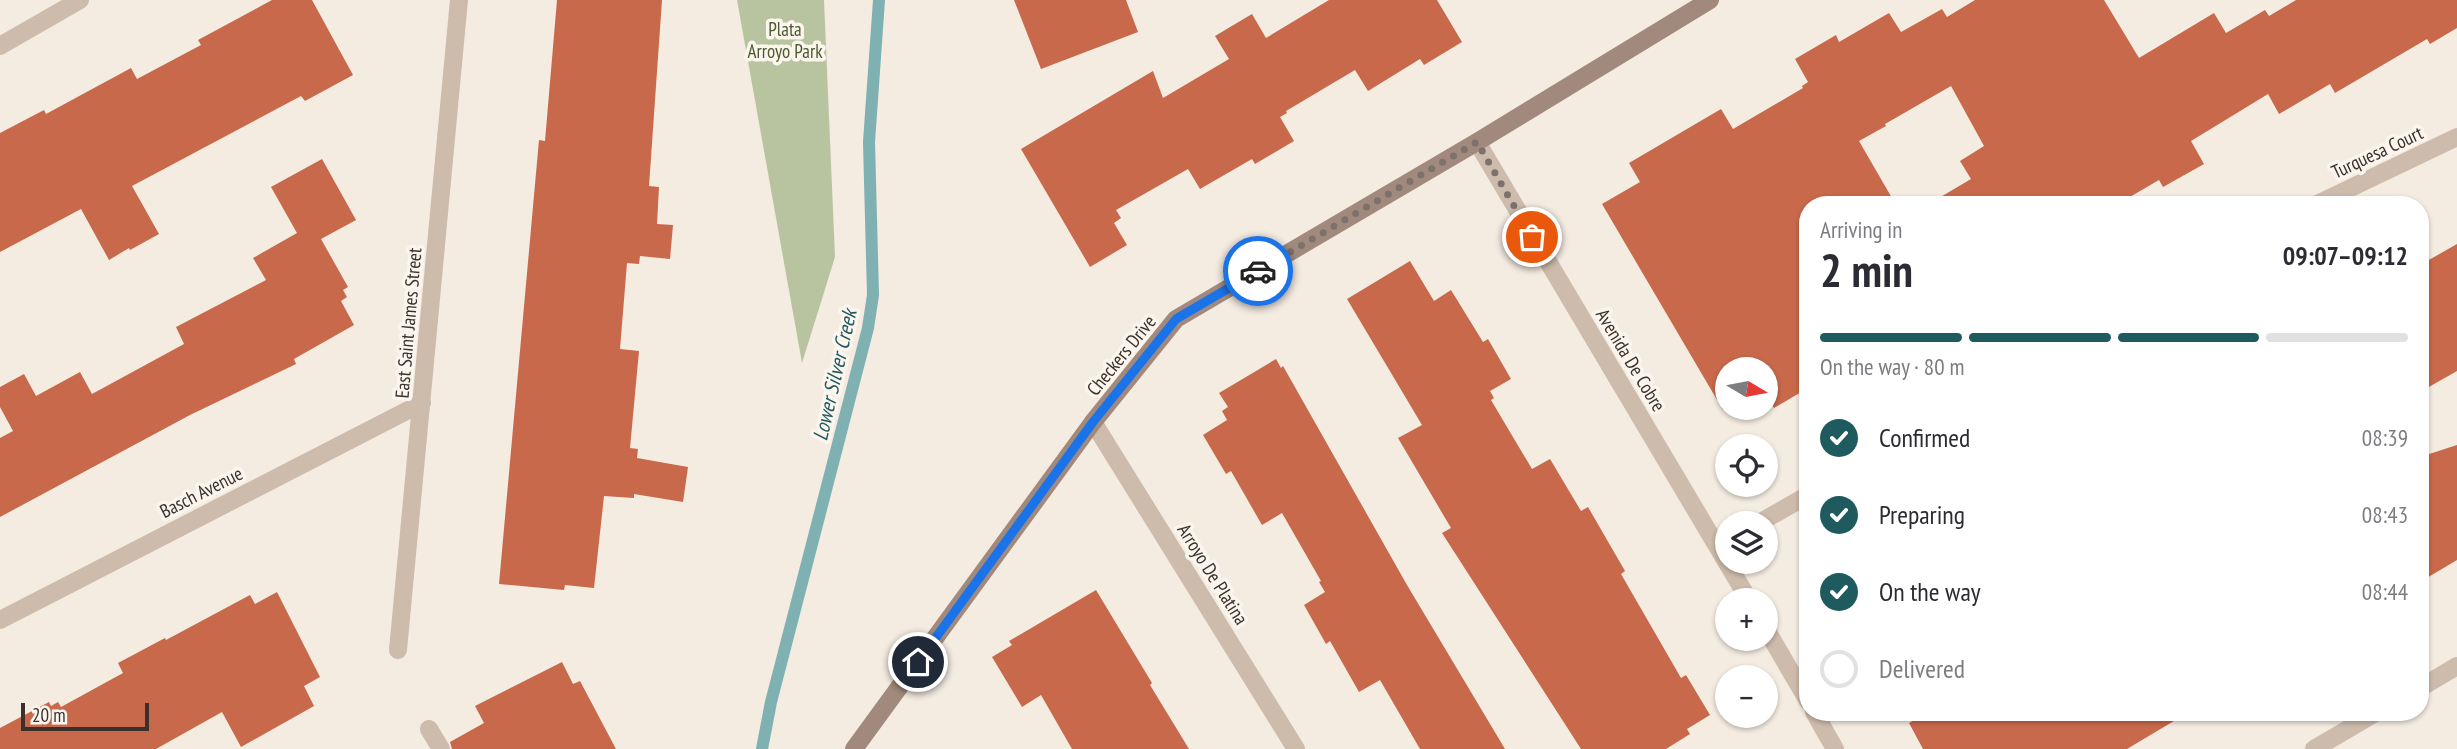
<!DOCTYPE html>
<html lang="en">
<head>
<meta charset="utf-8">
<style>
  body { margin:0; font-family:"PT Sans Narrow",sans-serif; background:#f7f7f7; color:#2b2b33; height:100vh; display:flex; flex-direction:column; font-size:26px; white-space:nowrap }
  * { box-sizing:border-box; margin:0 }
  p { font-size:23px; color:#7c7c81 }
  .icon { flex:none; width:38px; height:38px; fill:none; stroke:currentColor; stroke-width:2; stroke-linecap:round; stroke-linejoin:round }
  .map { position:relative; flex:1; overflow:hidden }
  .panel { position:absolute; left:1799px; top:196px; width:630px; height:525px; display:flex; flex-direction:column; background:#fff; border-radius:28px; box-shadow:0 2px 5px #0004 }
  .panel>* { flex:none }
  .needle { width:46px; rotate:100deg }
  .buttons { position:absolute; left:1715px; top:357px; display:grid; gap:14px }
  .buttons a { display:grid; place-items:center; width:63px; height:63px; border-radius:50%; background:#fff; box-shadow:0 2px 5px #0004; font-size:35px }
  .scale { position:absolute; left:21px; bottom:18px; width:128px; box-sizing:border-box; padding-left:7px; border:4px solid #3b302b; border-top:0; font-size:19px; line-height:24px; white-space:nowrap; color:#3b302b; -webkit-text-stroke:5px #fbf5ee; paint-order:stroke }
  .pin { position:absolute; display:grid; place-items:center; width:60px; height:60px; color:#fff; margin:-30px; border:4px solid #fff; border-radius:50%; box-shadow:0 2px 7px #0007 }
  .courier { position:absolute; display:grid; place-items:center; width:70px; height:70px; margin:-35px; border:5px solid #1a73e8; border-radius:50%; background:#fff; color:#222; box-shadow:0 2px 9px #0007 }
  .headline em { font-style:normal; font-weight:700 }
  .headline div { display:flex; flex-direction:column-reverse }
  .headline { display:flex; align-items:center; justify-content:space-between; height:119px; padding:0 21px }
  h1 { font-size:46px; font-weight:700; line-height:52px }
  .bar { display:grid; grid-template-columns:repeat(4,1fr); gap:10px 7px; align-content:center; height:84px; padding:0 21px }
  .bar i { height:9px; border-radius:5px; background:#e1e1e2 }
  .bar .selected { background:#1f5a5e }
  .bar p { grid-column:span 4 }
  ol { padding:0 21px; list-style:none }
  li { display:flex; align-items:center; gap:21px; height:77px }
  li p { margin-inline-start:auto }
  li .icon { padding:7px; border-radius:50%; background:#1f5a5e; color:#fff; stroke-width:4 }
  li:last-child { color:#7c7c81 }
  li i { width:38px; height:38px; border:4px solid #e1e1e2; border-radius:50% }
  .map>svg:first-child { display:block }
</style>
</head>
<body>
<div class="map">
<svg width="2457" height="749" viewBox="0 0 2457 749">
  <rect width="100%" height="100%" fill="#f4ebe1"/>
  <path fill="#b8c4a0" d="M 737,0 L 824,0 L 835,257 L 802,363 Z"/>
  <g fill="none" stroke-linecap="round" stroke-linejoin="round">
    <path stroke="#7fb0b2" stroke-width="12" d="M 762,749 L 771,702 L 868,328 L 873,295 L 869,142 L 879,0"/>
  </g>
  <path fill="#c8694b" d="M 272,0 L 312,0 L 353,75 L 305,101 L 301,96 L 132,186 L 159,234 L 130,250 L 129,248 L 109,260 L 81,209 L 0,252 L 0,133 L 44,110 L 46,114 L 131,68 L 137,79 L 201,45 L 198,40 Z
    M 557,0 L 662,0 L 649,186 L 659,187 L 657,224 L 673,225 L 670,259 L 640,256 L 639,264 L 627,263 L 620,349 L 639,351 L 630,448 L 638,449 L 637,458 L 688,467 L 683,502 L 634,494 L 634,498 L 604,496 L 594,588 L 565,585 L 564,590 L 499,584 L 539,140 L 545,141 Z
    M 1014,0 L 1126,0 L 1138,32 L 1041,69 Z
    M 1329,0 L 1437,0 L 1462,42 L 1424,65 L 1420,59 L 1368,91 L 1355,70 L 1286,111 L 1287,113 L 1280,117 L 1294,141 L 1255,164 L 1252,159 L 1200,189 L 1188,169 L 1116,210 L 1121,218 L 1114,223 L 1127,245 L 1090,267 L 1021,149 L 1153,71 L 1163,98 L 1229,59 L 1215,36 L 1252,14 L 1266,38 Z
    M 1975,0 L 2104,0 L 2139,58 L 2214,13 L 2226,33 L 2265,10 L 2269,16 L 2296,0 L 2457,0 L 2457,28 L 2430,44 L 2427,39 L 2335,93 L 2330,84 L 2279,114 L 2268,94 L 2191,141 L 2204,164 L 2163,187 L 2159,180 L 2116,205 L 1927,205 L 1971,179 L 1960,161 L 1984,146 L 1951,86 L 1885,124 L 1886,126 L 1859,141 L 1896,205 L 1808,205 L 1808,388 L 1774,408 L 1766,394 L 1766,369 L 1727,369 L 1727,407 L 1723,410 L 1602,204 L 1640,182 L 1629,163 L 1721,109 L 1733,129 L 1803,88 L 1802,86 L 1808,82 L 1795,59 L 1836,35 L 1839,42 L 1889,13 L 1901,32 L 1942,9 L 1947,17 Z
    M 322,159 L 356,220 L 321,239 L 348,287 L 343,290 L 347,297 L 341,301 L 354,325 L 294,359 L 296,364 L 190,415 L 0,517 L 0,438 L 13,431 L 0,407 L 0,387 L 24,374 L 36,396 L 80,372 L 92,394 L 184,344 L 176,327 L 266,280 L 253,258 L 297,233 L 271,187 Z
    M 2457,244 L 2457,371 L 2420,392 L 2420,265 Z
    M 1410,261 L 1434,301 L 1451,290 L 1483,342 L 1488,339 L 1511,379 L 1490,391 L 1494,398 L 1491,400 L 1532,469 L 1550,459 L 1581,511 L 1588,507 L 1625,571 L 1621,574 L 1681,678 L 1686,675 L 1710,715 L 1687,729 L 1690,734 L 1666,749 L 1581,749 L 1442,533 L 1451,528 L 1398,438 L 1422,425 L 1347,299 Z
    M 1276,359 L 1281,368 L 1283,366 L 1407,585 L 1505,749 L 1420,749 L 1380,680 L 1359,692 L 1330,641 L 1326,644 L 1304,605 L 1325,592 L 1319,582 L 1321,581 L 1282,513 L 1262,525 L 1231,471 L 1226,474 L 1203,435 L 1227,420 L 1222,411 L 1228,407 L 1219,393 Z
    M 2457,445 L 2457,560 L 2420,582 L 2420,457 Z
    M 1096,590 L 1152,683 L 1150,685 L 1189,749 L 1072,749 L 1041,695 L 1022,707 L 992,657 L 1012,645 L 1009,641 Z
    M 277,592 L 320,677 L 304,686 L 314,706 L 241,747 L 222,712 L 156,749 L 0,749 L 0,728 L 49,702 L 51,706 L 58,702 L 61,707 L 123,673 L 118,663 L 165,638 L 166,640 L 250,595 L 255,604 Z
    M 562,662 L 573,684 L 580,681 L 616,749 L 452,749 L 450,742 L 484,723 L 475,706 Z
    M 1928,712 L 2189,712 L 2127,749 L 1923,749 L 1909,723 Z"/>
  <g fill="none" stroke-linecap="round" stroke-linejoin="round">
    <path stroke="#cdbbac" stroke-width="18" d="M 0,46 L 80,0
      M 1477,142 L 1749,600
      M 2315,205 L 2457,137
      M 1093,422 L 1296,749
      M 1759,523 L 1808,495
      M 0,620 L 422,403
      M 1766,629 L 1808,701
      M 398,650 L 459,0
      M 2420,688 L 2457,666
      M 1814,712 L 1835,749
      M 429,729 L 441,749
      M 2314,749 L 2377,712"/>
    <path stroke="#a18a7d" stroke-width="18" d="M 854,749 L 1093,422 L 1176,319 L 1477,142 L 1710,0"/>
  </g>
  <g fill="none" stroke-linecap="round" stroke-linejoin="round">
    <path stroke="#7c716b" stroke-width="7" stroke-dasharray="0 12.6" d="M 1258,271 L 1477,142 L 1532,237"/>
    <path stroke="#1a73e8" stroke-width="9" d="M 918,662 L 1093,422 L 1176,319 L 1258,271"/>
  </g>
  <g text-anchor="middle" stroke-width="7" stroke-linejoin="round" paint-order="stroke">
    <g font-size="19" fill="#4a5a2e" stroke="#fbf5ee">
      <text x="785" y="36">Plata<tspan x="785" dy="22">Arroyo Park</tspan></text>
    </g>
    <g font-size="19" fill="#3b302b" stroke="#fbf5ee">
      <text transform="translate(2377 152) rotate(-25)" y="7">Turquesa Court</text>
      <text transform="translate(408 323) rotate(-85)" y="7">East Saint James Street</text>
      <text transform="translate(1121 355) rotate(-51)" y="7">Checkers Drive</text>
      <text transform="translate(1631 360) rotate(59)" y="7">Avenida De Cobre</text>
      <text transform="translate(201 492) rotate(-27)" y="7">Basch Avenue</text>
      <text transform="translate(1213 574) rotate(58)" y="7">Arroyo De Platina</text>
    </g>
    <g font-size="21" font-style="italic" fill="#1f5a5e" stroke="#fbf5ee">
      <text transform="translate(835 375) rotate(-77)" y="7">Lower Silver Creek</text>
    </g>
  </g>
</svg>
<div class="buttons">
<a><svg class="needle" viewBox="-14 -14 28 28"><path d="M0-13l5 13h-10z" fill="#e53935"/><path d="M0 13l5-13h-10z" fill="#7c7c81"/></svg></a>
<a><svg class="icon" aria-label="locate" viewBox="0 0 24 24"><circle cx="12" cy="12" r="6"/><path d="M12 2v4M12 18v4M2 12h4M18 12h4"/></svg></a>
<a><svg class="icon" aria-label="layers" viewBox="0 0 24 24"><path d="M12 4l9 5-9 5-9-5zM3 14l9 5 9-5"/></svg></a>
<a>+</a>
<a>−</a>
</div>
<div class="scale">20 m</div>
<div class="pin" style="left:1532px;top:237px;background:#ea580c"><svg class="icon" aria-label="bag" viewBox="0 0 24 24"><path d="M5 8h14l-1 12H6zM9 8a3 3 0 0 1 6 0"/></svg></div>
<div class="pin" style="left:918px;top:662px;background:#1f2937"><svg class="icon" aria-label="home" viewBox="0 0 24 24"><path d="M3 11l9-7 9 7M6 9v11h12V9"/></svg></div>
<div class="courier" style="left:1258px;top:271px"><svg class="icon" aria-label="car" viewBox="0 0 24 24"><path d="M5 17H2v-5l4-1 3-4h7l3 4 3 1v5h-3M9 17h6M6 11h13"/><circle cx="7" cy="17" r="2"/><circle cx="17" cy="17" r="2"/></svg></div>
<section class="panel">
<div class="headline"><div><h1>2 min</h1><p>Arriving in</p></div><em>09:07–09:12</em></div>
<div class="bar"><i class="selected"></i><i class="selected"></i><i class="selected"></i><i></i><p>On the way · 80 m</p></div>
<ol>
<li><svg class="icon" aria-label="check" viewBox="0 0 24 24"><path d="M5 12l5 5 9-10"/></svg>Confirmed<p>08:39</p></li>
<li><svg class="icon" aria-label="check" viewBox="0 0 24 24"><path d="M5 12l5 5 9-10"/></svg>Preparing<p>08:43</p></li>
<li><svg class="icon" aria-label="check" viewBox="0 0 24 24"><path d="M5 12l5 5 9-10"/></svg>On the way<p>08:44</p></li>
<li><i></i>Delivered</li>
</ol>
</section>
</div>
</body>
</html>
